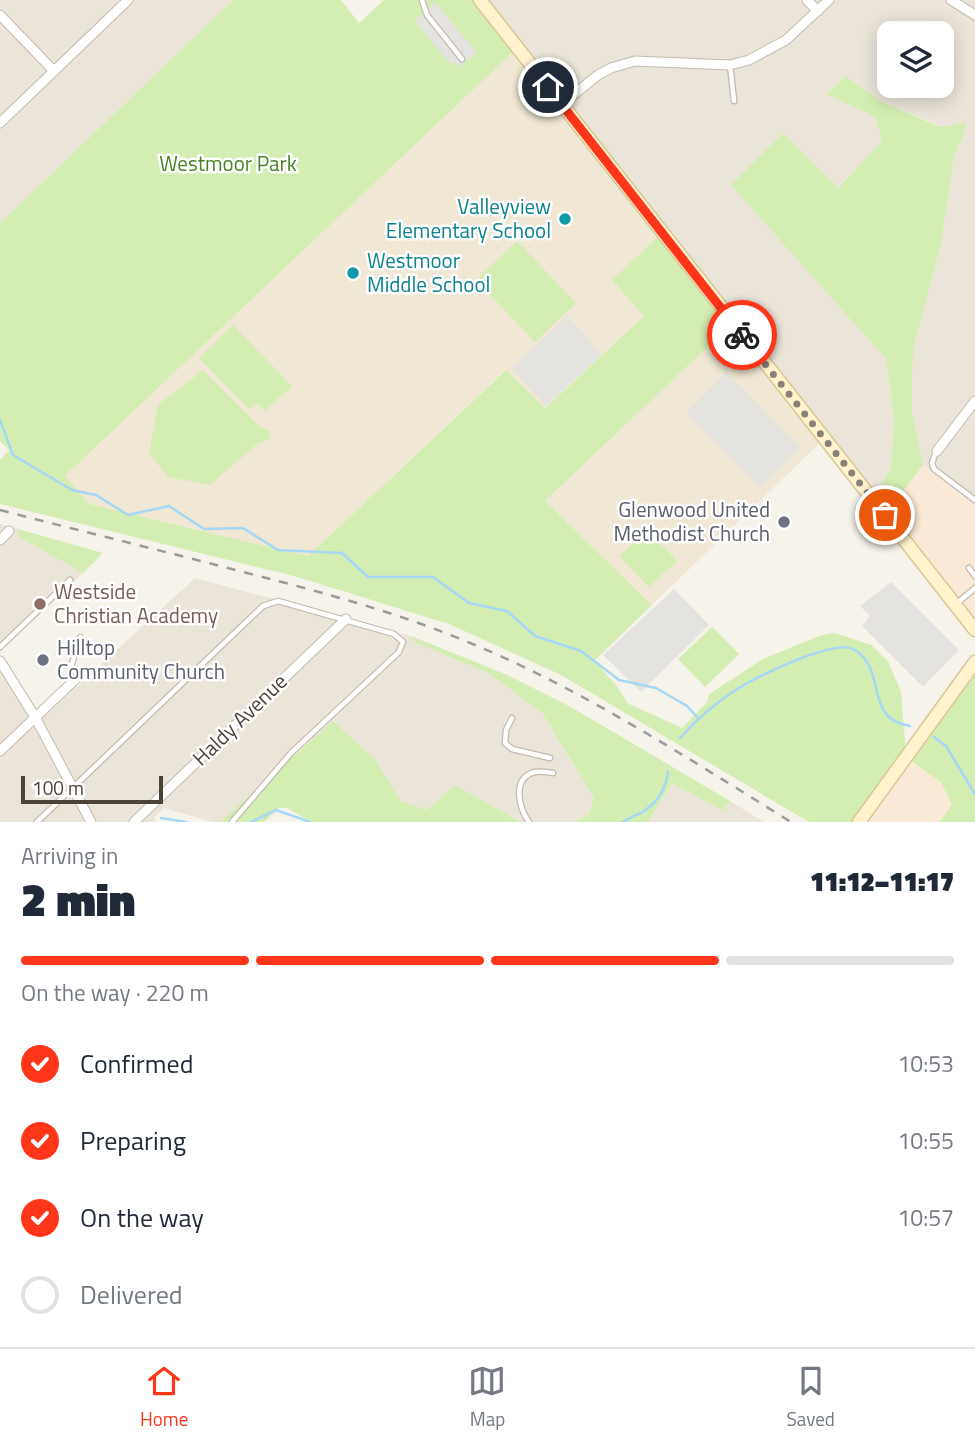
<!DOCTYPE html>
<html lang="en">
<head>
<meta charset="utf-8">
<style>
  body { margin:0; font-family:"Titillium Web",sans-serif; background:#f2f2f3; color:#1f2937; height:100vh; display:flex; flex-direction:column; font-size:26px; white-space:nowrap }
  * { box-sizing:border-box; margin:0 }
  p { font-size:23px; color:#747a83 }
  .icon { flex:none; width:38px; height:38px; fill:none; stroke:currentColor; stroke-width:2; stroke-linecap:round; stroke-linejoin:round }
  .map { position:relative; height:822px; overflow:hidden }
  .drawer { display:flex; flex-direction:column; background:#fff; flex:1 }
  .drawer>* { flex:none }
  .controls { position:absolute; left:877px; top:21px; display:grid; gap:14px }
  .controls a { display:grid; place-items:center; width:77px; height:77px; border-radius:14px; background:#fff; box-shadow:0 4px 18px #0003; font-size:35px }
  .scale { position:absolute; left:21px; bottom:18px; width:142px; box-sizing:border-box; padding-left:7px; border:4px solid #4c4338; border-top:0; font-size:19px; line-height:24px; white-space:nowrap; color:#4c4338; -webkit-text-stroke:5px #fff; paint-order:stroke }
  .pin { position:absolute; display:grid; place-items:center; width:60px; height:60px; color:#fff; margin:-30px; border:4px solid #fff; border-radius:50%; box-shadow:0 2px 7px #0007 }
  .courier { position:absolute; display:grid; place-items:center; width:70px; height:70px; margin:-35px; border:5px solid #ff361a; border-radius:50%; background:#fff; color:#222; box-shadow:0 2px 9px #0007 }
  .head em { font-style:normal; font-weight:800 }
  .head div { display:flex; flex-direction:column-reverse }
  .head { display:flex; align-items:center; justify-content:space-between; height:119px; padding:0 21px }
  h1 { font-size:46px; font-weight:800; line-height:52px }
  .bar { display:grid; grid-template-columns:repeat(4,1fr); gap:10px 7px; align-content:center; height:84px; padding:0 21px }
  .bar i { height:9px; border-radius:5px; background:#e0e1e3 }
  .bar .selected { background:#ff361a }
  .bar p { grid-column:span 4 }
  ol { padding:0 21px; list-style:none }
  li { display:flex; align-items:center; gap:21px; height:77px }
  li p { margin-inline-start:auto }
  li .icon { padding:7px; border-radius:50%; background:#ff361a; color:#fff; stroke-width:4 }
  li:last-child { color:#747a83 }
  li i { width:38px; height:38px; border:4px solid #e0e1e3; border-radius:50% }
  .tabs { display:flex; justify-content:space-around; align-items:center; height:98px; border-top:2px solid #e0e1e3; background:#fff; font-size:19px; color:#747a83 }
  .tabs a { display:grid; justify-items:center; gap:4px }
  .tabs .selected { color:#ff361a }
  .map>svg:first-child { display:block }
</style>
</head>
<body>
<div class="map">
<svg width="975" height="822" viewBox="0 0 975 822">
  <rect width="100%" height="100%" fill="#f6f3eb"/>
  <path fill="#ebe5d9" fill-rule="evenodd" d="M 0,0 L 233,0 L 0,223 Z
    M 480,0 L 975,0 L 975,506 L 923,465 L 912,411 L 913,350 L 941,245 L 954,157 L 963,136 L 881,101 L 846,76 L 826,94 L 875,117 L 883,141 L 837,188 L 783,133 L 732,185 L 886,359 L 894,418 L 891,467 L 873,499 ZM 889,33 L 942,33 L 942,86 L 889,86 Z
    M 0,524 L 18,529 L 19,537 L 83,573 L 0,652 Z
    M 195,578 L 411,636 L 414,642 L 488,673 L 543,714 L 594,798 L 589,814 L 574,822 L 521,822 L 455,785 L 427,810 L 401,801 L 375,759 L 333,721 L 220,822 L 213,822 L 164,808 L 154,817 L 156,822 L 0,822 L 0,654 L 43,718 Z
    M 672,783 L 723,811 L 730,801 L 764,822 L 648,822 Z"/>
  <path fill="#f9e9d6" d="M 923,465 L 975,506 L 975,630 L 885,515 Z
    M 906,757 L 941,782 L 952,805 L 939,822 L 859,822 Z"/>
  <path fill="#f0e8d4" d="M 517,48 L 662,233 L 644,316 L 544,408 L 505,370 L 308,556 L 89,504 L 64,477 Z
    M 733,323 L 825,438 L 652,605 L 545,501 Z"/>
  <path fill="#d4edb2" d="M 233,0 L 341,0 L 359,23 L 384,0 L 480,0 L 517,48 L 65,476 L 89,504 L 308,556 L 506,370 L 545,408 L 644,316 L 612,280 L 662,233 L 733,323 L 545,501 L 652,605 L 594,661 L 617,686 L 627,703 L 682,728 L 707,702 L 709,694 L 763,659 L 822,635 L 835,633 L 871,645 L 888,661 L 901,692 L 906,755 L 975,662 L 975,822 L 939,822 L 952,805 L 941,782 L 906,757 L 859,822 L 809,822 L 561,675 L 449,624 L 294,576 L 0,504 L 0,460 L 9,450 L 0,441 L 0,223 Z
    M 846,76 L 881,101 L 940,127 L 966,122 L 963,136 L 954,157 L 941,245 L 913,350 L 912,411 L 923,465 L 885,515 L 873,499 L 891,467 L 894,418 L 886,359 L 731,185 L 783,133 L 838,188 L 882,141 L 875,117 L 826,94 Z
    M 517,241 L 576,303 L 535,342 L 476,280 Z
    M 233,325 L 292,386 L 265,411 L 258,404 L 254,405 L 250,410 L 199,358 Z
    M 203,370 L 259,426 L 269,431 L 270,439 L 257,444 L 210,485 L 168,477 L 149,453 L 158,405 Z
    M 18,529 L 103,553 L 83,573 L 19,537 Z
    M 648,530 L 677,561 L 649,587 L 619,556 Z
    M 712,627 L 739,654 L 705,687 L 678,659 Z
    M 411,636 L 505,674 L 571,707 L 730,801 L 723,811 L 672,783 L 648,822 L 574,822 L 589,814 L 594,798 L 543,714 L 488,673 L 414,642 Z
    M 333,721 L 375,759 L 401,801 L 427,810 L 455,785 L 521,822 L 311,822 L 287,808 L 279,808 L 264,822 L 220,822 Z"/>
  <path fill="#e5e3df" d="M 435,3 L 477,52 L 459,67 L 454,61 L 451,64 L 414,21 Z
    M 567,316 L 602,354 L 546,406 L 511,368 Z
    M 726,372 L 801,448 L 761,488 L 686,413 Z
    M 891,582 L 959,650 L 923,687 L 862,626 L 870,616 L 860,606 Z
    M 674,589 L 709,625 L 641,692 L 603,655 Z"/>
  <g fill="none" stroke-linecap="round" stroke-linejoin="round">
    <path stroke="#a5d7f6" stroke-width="2.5" d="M 0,420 L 13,455 L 72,490 L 96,495 L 128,515 L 169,506 L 204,529 L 243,528 L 278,550 L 342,553 L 368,577 L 433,577 L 469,603 L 507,611 L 535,636 L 581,651 L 619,680 L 656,688 L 687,706 L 698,718
      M 934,737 L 946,746 L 975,794
      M 680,738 C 697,719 715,703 737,689 C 757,677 836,637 855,650 C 888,671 863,719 910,726
      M 161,818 L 186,822
      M 251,822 L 276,810 L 310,822
      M 623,822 C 630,817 638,815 644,811 C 659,801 666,789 668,772"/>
    <g stroke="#c3bbad" stroke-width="7">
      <path id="lane" d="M 422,0 L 427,15 L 462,59
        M 730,65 L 734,101
        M 936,452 L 932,463 L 934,469 L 975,500
        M 969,568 L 975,576
        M 956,604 L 975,588
        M 0,647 L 70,580
        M 71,683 L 71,667 L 80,637
        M 512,718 L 506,730 L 505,743 L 512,749 L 550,758
        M 37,822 L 263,606 L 278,601 L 394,634 L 403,642 L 399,652 L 291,753 L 232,822
        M 529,822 C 519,808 511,778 535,772 C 540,771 547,772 553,773"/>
    </g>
    <g stroke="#c3bbad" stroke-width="11">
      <path id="street" d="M 807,0 L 818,11
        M 951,0 L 975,15
        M 0,15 L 54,71
        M 562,104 L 598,75 L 611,68 L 635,61 L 730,65 L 749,60 L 786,40 L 829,0
        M 0,123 L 128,0
        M 937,451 L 975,401
        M 0,540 L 9,531
        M 0,661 L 35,717 L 91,822
        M 0,751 L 82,673
        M 134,822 L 346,619"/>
    </g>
    <g stroke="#d9c798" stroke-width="15">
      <path id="secondary" d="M 480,0 L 975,630
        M 859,822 L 975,662"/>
    </g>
    <use href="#lane" stroke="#fff" stroke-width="4.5"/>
    <use href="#street" stroke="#fff" stroke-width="9"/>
    <use href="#secondary" stroke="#fff2cd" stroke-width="12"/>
    <path stroke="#9a9a9a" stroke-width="2.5" stroke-dasharray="9 9" stroke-linecap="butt" d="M 0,510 C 73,529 147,547 220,566 C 302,587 385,608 463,640 C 579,687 684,756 791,822"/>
  </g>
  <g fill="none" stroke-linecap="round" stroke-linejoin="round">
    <path stroke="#888177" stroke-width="7" stroke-dasharray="0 12.6" d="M 742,335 L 885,515"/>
    <path stroke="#ff361a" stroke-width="9" d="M 548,87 L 742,335"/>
  </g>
  <g fill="#0f9aa8" stroke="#fff" stroke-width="2.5">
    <circle cx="565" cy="219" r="7"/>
    <circle cx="353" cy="273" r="7"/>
  </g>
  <g fill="#6b7280" stroke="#fff" stroke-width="2.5">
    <circle cx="784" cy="522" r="7"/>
    <circle cx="43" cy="660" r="7"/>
  </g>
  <circle fill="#8d6e63" stroke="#fff" stroke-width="2.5" cx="40" cy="604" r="7"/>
  <g text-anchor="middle" stroke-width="5" stroke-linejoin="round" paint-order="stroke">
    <g font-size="21" fill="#4b8325" stroke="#fff">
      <text x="228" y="171">Westmoor Park</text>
    </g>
    <g font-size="21" fill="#0d838f" stroke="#fff" text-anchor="end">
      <text x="551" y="214">Valleyview<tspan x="551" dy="24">Elementary School</tspan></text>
      <text x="367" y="268" text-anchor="start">Westmoor<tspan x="367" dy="24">Middle School</tspan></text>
    </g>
    <g font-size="21" fill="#5b616d" stroke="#fff" text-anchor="end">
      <text x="770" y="517">Glenwood United<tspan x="770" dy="24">Methodist Church</tspan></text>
      <text x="57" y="655" text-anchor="start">Hilltop<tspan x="57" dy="24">Community Church</tspan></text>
    </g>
    <g font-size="21" fill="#785e54" stroke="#fff" text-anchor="start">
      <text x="54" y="599">Westside<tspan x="54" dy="24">Christian Academy</tspan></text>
    </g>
    <g font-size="21" fill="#4c4338" stroke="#fff">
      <text transform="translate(240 720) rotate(-44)" y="7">Haldy Avenue</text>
    </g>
  </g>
</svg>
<div class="controls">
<a><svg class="icon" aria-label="layers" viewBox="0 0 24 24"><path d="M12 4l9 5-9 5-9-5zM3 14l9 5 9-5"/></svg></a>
</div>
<div class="scale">100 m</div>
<div class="pin" style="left:885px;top:515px;background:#ea580c"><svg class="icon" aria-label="bag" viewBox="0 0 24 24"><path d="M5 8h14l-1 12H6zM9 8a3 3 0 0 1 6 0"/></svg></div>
<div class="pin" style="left:548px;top:87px;background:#1f2937"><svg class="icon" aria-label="home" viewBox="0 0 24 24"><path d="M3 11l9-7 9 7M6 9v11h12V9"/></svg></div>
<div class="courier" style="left:742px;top:335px"><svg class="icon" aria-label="bike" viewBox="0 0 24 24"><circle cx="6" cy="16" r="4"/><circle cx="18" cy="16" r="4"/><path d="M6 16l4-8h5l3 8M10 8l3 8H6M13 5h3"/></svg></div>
</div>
<section class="drawer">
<div class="head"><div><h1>2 min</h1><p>Arriving in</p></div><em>11:12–11:17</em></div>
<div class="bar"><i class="selected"></i><i class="selected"></i><i class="selected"></i><i></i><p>On the way · 220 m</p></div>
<ol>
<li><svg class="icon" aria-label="check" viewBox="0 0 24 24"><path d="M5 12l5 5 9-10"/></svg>Confirmed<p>10:53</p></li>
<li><svg class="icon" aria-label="check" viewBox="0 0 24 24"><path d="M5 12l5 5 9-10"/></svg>Preparing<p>10:55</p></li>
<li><svg class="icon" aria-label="check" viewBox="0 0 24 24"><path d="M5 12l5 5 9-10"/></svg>On the way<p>10:57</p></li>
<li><i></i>Delivered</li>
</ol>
</section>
<nav class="tabs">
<a class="selected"><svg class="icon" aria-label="home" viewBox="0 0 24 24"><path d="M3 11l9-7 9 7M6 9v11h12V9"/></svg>Home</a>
<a><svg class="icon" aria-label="map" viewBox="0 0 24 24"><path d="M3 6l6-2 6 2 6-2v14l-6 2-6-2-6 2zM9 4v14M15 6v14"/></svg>Map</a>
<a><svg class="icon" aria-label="saved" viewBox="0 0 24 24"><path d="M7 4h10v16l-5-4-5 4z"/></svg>Saved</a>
</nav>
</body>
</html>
